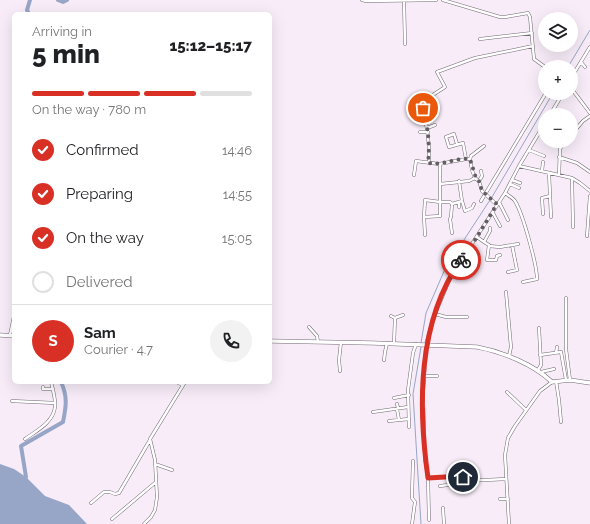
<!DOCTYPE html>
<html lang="en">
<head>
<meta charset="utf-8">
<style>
  body { margin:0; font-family:Raleway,sans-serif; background:#f2f2f2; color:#202124; height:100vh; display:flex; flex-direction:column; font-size:15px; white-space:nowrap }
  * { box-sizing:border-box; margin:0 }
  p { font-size:13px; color:#757577 }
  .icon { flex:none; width:22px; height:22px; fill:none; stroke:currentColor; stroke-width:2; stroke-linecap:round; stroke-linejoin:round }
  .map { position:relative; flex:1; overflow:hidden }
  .sheet { position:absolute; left:12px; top:12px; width:260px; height:372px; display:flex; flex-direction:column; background:#fff; border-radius:6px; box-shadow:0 4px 16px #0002 }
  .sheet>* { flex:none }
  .tools { position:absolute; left:538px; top:12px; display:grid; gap:8px }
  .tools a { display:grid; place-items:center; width:40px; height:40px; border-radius:50%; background:#fff; box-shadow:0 4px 16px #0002; font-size:20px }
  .pin { position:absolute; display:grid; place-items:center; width:34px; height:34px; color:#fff; margin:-17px; border:2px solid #fff; border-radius:50%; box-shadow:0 1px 4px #0007 }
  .courier { position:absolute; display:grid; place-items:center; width:40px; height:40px; margin:-20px; border:3px solid #d93025; border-radius:50%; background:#fff; color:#222; box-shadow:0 1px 5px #0007 }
  .headline em { font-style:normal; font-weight:800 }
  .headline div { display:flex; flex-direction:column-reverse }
  .headline { display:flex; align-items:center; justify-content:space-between; height:68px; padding:0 20px }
  h1 { font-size:26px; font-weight:800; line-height:30px }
  .bar { display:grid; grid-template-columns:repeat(4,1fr); gap:6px 4px; align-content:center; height:48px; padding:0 20px }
  .bar i { height:5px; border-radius:3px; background:#e0e0e0 }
  .bar .active { background:#d93025 }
  .bar p { grid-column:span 4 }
  .line { display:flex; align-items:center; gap:10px; padding:0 20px; border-top:1px solid #e0e0e0 }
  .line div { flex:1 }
  .round { display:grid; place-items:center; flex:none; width:42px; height:42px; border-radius:21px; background:#f2f2f2 }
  ol { padding:0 20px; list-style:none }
  li { display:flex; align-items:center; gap:12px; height:44px }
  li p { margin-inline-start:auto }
  li .icon { padding:4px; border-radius:50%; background:#d93025; color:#fff; stroke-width:4 }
  li:last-child { color:#757577 }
  li i { width:22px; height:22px; border:2px solid #e0e0e0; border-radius:50% }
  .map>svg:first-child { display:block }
</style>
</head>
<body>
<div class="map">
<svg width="590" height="524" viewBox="0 0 590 524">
  <rect width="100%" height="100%" fill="#f7ecf8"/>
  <path fill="#97a6c7" d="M 0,464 L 14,469 L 26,477 L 45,496 L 69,505 L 87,524 L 0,524 Z"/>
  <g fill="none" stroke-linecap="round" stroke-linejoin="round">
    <path stroke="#97a6c7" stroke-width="1" d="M 568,67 L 590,30
      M 492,197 L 553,93
      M 421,343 L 426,313 L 445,269 L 490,200
      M 421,347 L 413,394 L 421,524"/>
    <path stroke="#97a6c7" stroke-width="4" d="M 58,0 L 63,2 L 67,0
      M 29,14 L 27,10 L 30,0
      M 26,477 L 21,446 L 63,422 C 66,407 68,397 61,382"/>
    <g stroke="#726973" stroke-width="3.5">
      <path id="minor" d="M 362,0 L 366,1 L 436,0
        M 404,0 L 405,44
        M 443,0 L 500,17 L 505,17 L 528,13 L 530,17 L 534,59 L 545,67
        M 480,39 L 532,33
        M 581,62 L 585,67
        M 571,78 L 590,47
        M 571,88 L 590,113
        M 550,115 L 563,93
        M 427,128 L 435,125
        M 420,132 L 428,132
        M 571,135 L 583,121 L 590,116
        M 457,144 L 454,134 L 446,137 L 449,147 L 463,143 L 466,159 L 470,159 L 472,170 L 475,178 L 479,181 L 482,191 L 497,205
        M 529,150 L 544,156
        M 559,157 L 577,163 L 590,172
        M 470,159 L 471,156 L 484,146
        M 429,163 C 430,141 426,123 422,102 L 445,87 L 437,72 L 475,58 L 533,46
        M 440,164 L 440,184
        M 519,166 L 572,178 L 580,183 L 590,191
        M 542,171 L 543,162
        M 549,173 L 551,217
        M 414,175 L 416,161 L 439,164 L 466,159
        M 559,175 L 560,149 L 565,141
        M 572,178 L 573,227
        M 512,180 L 520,183
        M 459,181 L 462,201 L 465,211 L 472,208 L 474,204
        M 479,181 L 482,176 L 481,171
        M 510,184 L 519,188
        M 505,193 C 509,196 513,198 515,201 C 523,214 537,265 537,279 L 523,282
        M 462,201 L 452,204 L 450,202 L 440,202 L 440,216 L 424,217 L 425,200 L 440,202 L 440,184 L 469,181 L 475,178
        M 481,201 L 546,93
        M 499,202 L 508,220
        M 459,203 L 459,207
        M 452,204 L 451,217 L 450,219 L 452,233
        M 493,213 L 500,226
        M 543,214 L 542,198 L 550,196
        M 424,217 L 425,235
        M 587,236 L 590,196
        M 477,237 L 484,242 L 490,231 L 490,228
        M 484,242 L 489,245 L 487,260 L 496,260 L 497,256 L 500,255
        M 489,246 L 500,247 L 518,244
        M 508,272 L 517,270 L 512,245
        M 506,292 L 511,347 L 509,356
        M 566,298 L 566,349 L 570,380
        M 435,314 L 446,317 L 467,317
        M 391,316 L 395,318
        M 309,327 L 317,336 L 318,342
        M 10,335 L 14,316
        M 394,343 L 395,318 L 403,315
        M 556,353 L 557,347
        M 540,355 L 561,352 L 566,380
        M 384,360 L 385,352 L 387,343
        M 538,370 L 541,365 L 539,328
        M 340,371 L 339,360 L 341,342
        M 541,372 L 554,369
        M 424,376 L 437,376
        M 556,381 L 559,400 L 561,422
        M 176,382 L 183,385
        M 43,387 L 43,389 L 53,389
        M 507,392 L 526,410
        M 394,398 L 409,395
        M 12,401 L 55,403
        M 397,404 L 398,408
        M 397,409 L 399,420
        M 373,412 L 408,407
        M 389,421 L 409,419
        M 409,427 L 408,390 L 413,353 L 416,344
        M 25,439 C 36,431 53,423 55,407 C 56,400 53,390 51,382
        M 155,464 L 172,470
        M 428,478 L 425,459 L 423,395 L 426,344 L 435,314 L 451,276 L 505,193 L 519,166 L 545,123
        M 440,486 L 463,483 L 465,481
        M 500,499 L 508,499
        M 91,503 L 104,492 L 110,492 L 115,494 L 119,493 L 150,440
        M 443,508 L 444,524
        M 112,519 L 156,482
        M 429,520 L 428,478 L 462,476 L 465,481 L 506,479
        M 144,524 L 151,517 L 155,510 L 157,497 L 155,460 L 150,439 L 185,382
        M 412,524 L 415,502 L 412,498 L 412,495 L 413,461
        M 509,524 L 505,455 L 508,438 L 515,426 L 540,391 L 552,382"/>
    </g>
    <g stroke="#726973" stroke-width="4.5">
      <path id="tertiary" d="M 0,335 L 14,336
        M 270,341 L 373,343 L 477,347 C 503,352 533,364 552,382 L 570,380 L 590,383"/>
    </g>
    <use href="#minor" stroke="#fff" stroke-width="2.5"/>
    <use href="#tertiary" stroke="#fff" stroke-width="3.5"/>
  </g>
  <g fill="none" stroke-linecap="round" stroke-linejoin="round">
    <path stroke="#645e64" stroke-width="4" stroke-dasharray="0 7.2" d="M 423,108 C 428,127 430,144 428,163 C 444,166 456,157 470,159 L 476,178 L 479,181 L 482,191 L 497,204 L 477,237 L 461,260"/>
    <path stroke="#d93025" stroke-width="5" d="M 461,260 C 417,322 418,406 428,478 L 462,476 L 463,477"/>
  </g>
</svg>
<div class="tools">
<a><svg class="icon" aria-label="layers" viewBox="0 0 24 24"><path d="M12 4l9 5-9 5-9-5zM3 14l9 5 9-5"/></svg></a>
<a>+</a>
<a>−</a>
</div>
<div class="pin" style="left:423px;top:108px;background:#ea580c"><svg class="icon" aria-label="bag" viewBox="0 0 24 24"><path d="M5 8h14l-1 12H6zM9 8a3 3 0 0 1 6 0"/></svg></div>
<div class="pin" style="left:463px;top:477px;background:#1f2937"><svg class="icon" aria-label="home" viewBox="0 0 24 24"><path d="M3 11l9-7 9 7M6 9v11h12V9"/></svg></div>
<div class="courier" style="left:461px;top:260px"><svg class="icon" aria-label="bike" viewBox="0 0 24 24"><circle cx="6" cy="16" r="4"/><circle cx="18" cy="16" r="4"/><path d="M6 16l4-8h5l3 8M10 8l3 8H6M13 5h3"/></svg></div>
<section class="sheet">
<div class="headline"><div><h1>5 min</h1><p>Arriving in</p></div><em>15:12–15:17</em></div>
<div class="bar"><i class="active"></i><i class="active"></i><i class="active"></i><i></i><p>On the way · 780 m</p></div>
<ol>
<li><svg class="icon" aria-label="check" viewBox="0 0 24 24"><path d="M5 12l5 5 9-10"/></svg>Confirmed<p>14:46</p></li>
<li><svg class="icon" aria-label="check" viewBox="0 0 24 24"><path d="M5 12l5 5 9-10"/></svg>Preparing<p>14:55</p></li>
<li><svg class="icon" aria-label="check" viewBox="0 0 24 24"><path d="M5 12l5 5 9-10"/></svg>On the way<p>15:05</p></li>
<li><i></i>Delivered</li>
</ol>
<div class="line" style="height:72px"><b class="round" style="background:#d93025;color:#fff">S</b><div><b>Sam</b><p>Courier · 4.7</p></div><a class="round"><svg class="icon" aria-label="phone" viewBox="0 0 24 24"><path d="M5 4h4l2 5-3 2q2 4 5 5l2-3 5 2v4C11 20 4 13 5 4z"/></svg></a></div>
</section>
</div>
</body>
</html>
